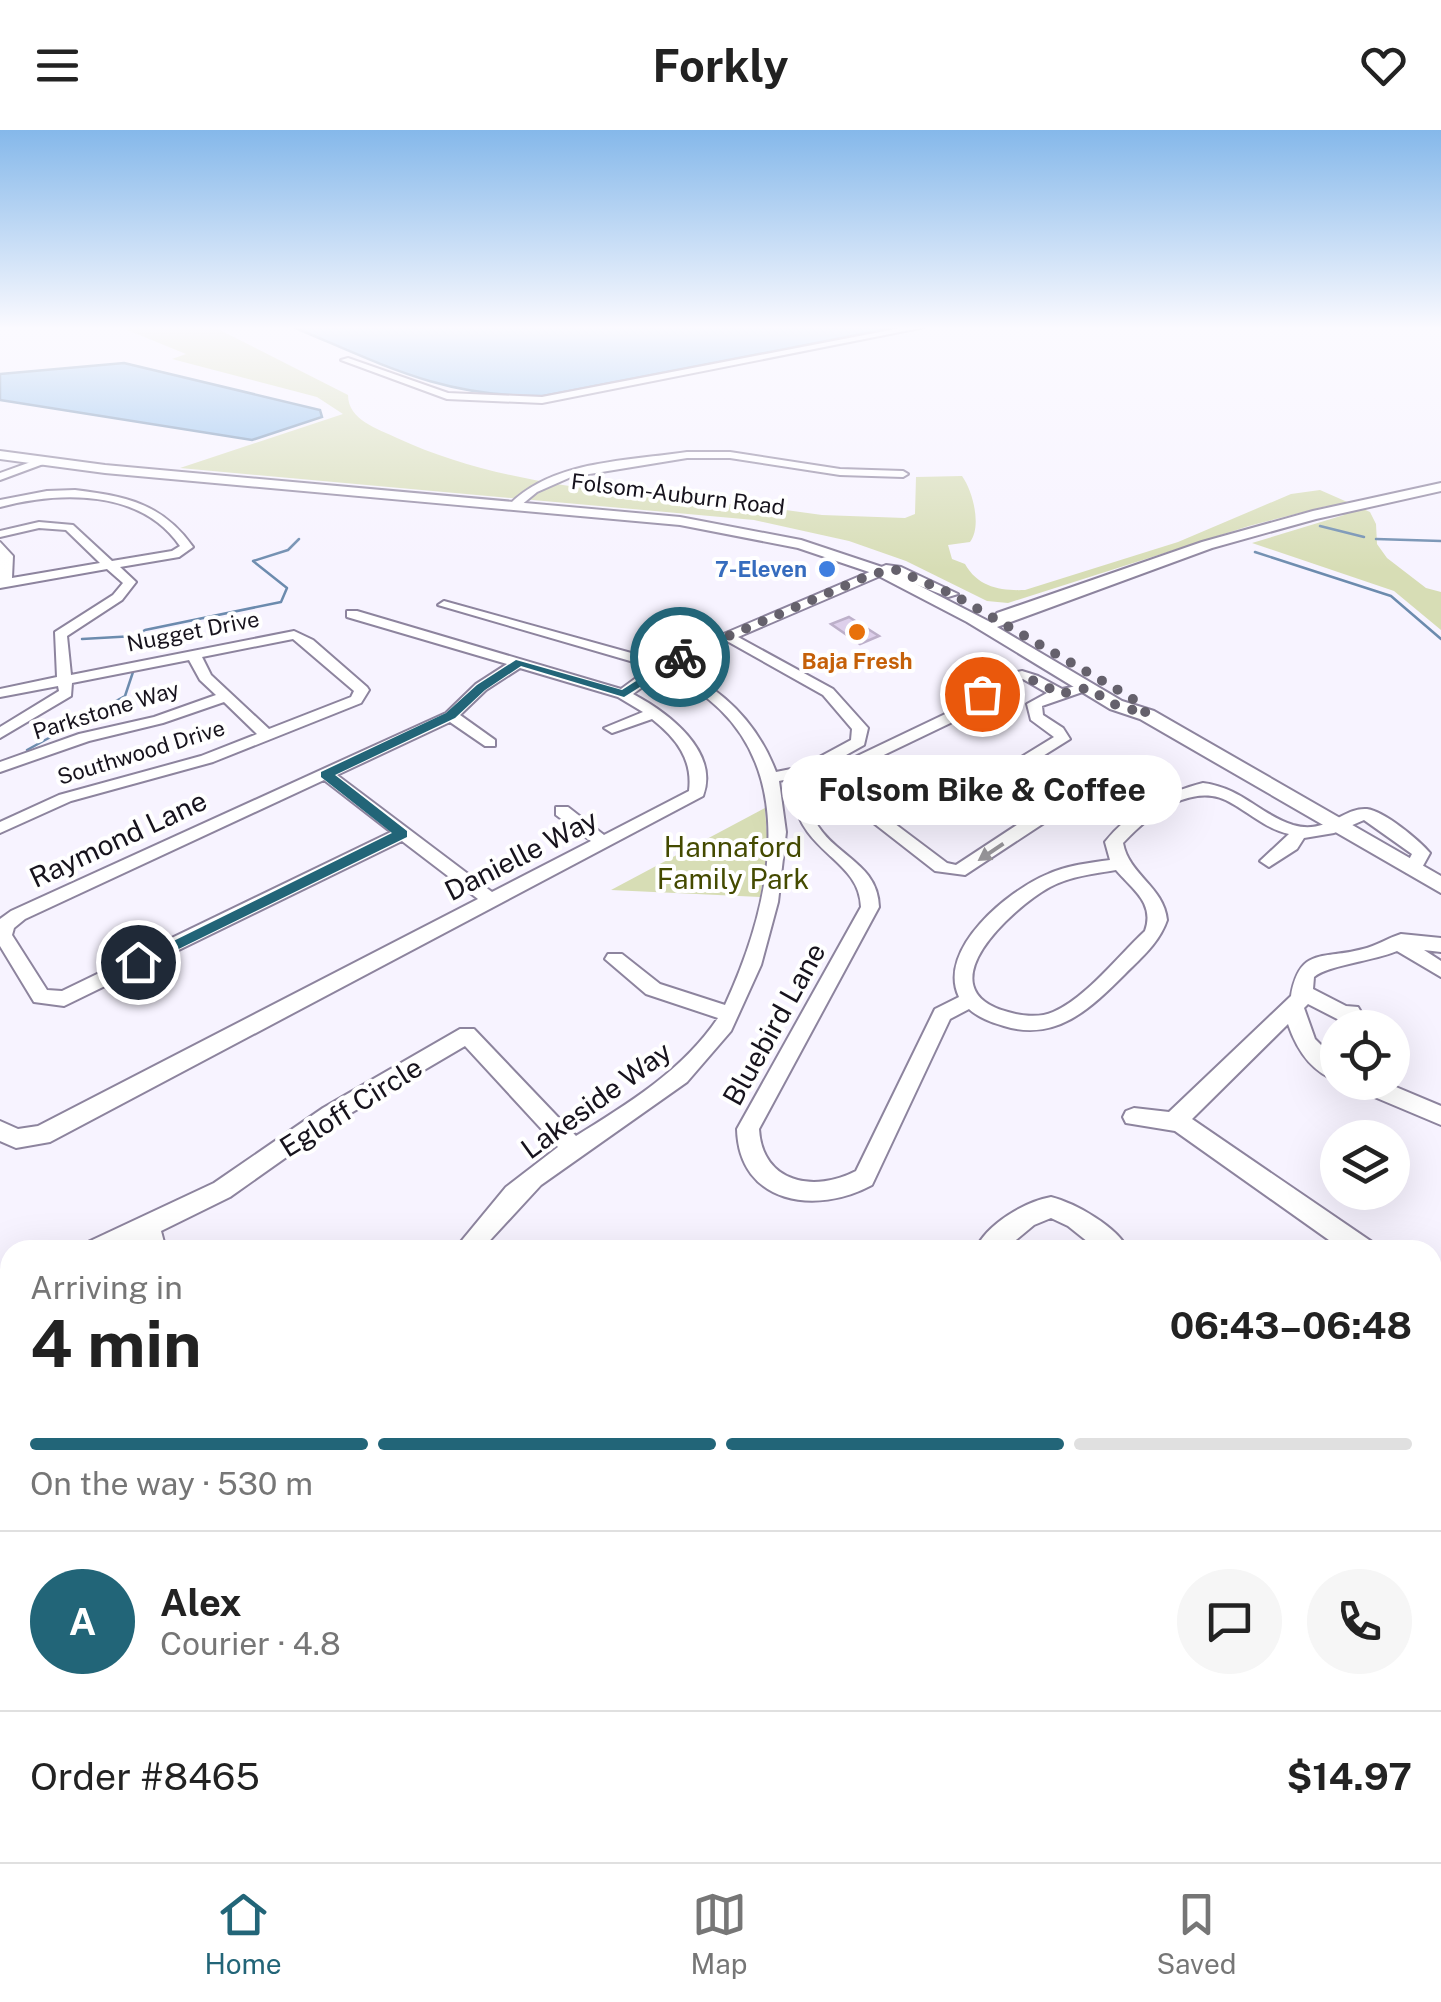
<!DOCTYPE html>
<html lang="en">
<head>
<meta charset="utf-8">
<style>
  body { margin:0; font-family:"Public Sans",sans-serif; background:#f6f6f6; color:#222; height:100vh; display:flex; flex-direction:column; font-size:38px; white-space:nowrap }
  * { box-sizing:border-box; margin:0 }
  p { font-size:32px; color:#767676 }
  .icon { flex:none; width:55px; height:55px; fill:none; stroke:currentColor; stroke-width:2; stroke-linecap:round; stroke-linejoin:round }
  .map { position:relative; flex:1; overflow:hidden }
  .sheet { position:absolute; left:0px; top:1110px; width:1442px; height:622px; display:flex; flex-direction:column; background:#fff; border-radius:30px 30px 0 0; box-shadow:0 10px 40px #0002 }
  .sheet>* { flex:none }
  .buttons { position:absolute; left:1320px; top:880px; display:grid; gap:20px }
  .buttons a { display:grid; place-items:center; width:90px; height:90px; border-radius:50%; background:#fff; box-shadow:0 10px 40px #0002; font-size:50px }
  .pin { position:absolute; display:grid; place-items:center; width:85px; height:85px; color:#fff; margin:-42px; border:5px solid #fff; border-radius:50%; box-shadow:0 2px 10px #0007 }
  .courier { position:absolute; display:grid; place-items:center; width:100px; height:100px; margin:-50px; border:8px solid #226578; border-radius:50%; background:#fff; color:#222; box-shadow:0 2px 12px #0007 }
  .bubble { position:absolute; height:70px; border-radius:35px; background:#fff; box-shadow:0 10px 40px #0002; font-size:32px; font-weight:700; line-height:70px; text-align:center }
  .overview em { font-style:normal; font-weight:700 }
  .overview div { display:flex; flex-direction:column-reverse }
  .overview { display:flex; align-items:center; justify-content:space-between; height:170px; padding:0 30px }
  h1 { font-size:65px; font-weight:700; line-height:75px }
  .bar { display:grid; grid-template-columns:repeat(4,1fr); gap:15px 10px; align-content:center; height:120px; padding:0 30px }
  .bar i { height:12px; border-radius:8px; background:#e0e0e0 }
  .bar .current { background:#226578 }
  .bar p { grid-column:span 4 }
  .line { display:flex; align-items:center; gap:25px; padding:0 30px; border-top:2px solid #e0e0e0 }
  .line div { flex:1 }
  .round { display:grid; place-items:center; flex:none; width:105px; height:105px; border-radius:52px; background:#f6f6f6 }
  header { display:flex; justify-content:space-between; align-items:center; height:130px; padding:0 30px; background:#fff; font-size:45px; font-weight:700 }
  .tabs { display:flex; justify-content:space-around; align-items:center; height:140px; border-top:2px solid #e0e0e0; background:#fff; font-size:28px; color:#767676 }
  .tabs a { display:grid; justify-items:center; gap:5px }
  .tabs .current { color:#226578 }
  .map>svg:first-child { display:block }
</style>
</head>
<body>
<header><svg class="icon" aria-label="menu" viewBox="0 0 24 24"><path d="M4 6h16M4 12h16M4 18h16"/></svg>Forkly<svg class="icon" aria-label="heart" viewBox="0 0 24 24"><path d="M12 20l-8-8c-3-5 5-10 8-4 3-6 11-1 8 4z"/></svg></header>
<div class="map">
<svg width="1441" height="1732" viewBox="0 0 1441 1732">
  <rect width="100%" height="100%" fill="#f7f3ff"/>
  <path fill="#d7ddb5" d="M 120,197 L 214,197 L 348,265 C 348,290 378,299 397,308 C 498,355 613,361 723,376 L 735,373 L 822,385 L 905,388 L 915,384 L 916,347 L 962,346 C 973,361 982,397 970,412 L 948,415 L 952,429 L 965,434 C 978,457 1000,461 1025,460 L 1178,412 L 1291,364 L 1320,360 L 1370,382 L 1376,394 L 1377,414 L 1387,428 L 1426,458 L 1441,462 L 1441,500 L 1394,461 L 1252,413 L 1344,385 L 1327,376 L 1249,396 L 1008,473 L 987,471 L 906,431 L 849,411 L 754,390 L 180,338 L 343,284 L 317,267 L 172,229 L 186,224 Z
    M 765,678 L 768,720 L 760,767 L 611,760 Z"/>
  <path fill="#91bfec" stroke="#6c8bae" stroke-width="2.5" d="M 293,197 L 898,197 L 543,266 C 441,267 384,235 293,197 Z
    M 124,233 L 320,280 L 322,287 L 252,310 L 0,270 L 0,244 Z"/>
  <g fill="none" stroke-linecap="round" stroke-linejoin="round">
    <path stroke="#6c8bae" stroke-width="2.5" d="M 1320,396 L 1364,407
      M 1376,409 L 1441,411
      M 1255,422 L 1391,466 L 1441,509
      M 82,509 L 135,506
      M 141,520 L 135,506 L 145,500 L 281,472 L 287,458 L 253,431 L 288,420 L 299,409
      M 27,620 L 125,566 L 133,542"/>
  </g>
  <path fill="#ddcfeb" stroke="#bdb0ca" stroke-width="2.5" d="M 849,487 L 879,506 L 860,514 L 831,494 Z"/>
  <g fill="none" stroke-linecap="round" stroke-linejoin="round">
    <g stroke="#8d849e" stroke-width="4">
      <path id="minor" d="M 906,197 L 925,197 L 542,273 L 447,269 L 341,230 L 348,228 L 448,263 L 542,267 Z
        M 687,322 L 730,322 L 840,339 L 903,341 L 908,344 L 903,347 L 840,345 L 730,328 L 687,328 L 571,347 L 537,362 L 520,376 L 510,374 C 554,330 629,331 687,322 Z
        M 42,328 L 46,333 L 0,350 L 0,343 Z
        M 75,360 C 125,366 162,373 193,417 L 179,427 L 120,437 L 136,452 L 122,470 L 67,506 L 71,545 L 294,501 L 313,510 L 367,557 L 369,560 L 361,573 L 213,632 L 71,671 L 0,703 L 0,692 L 59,665 L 201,626 L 257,604 L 224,572 L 163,593 L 89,611 L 0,642 L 0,632 L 79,604 L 154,587 L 216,565 L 200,550 L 189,530 L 72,553 L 71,566 L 0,608 L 0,597 L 59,561 L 58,556 L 0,567 L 0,559 L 57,547 L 55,502 L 113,465 L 123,453 L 107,439 L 0,458 L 0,412 L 13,426 L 12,448 L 100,433 L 66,400 L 39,398 L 0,407 L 0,401 L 39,392 L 73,395 L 112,431 L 172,421 L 180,416 C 141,359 60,361 0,377 L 0,370 L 47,361 ZM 293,509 L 354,561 L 351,567 L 269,599 L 211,545 L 202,527 Z
        M 886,435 L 901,437 L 958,464 L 948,467 L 887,443 L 738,507 L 833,559 L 868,598 L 864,615 L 812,644 L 779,651 L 786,702 L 778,772 L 761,835 L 731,901 L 687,952 L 541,1055 L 481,1120 L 454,1120 L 506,1057 L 558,1017 L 465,916 L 339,990 L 230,1067 L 161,1101 L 166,1120 L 142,1120 L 139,1111 L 122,1120 L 85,1120 L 88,1112 L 214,1053 L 323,978 L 460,899 L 474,899 L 576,1006 C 629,973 682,941 718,888 L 646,864 L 605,829 L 608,824 L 622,824 L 660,854 L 725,875 C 779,758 806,605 663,542 L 633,564 C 667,582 720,621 703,666 L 50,1012 L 16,1018 L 0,1011 L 0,991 L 18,999 L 38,996 L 478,769 L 402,711 L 64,876 L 34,872 L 0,816 L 0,789 L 11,781 L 446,583 L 476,554 L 507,534 L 347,487 L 347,481 L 357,481 L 621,559 L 651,537 L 438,475 L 444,471 L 660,531 ZM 727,511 L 823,565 L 852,599 L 851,610 L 801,637 L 776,642 C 757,592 721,557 672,536 ZM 520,538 L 618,567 L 643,582 L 604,598 L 612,603 L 652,589 C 676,608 693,629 689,661 L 604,705 L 568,677 L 556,677 L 556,685 L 591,711 L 492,762 L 337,645 L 450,592 L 485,616 L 495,616 L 495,610 L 460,585 L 486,560 ZM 324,650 L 391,702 L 62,861 L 47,860 L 12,805 L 14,798 L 25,789 Z
        M 1022,541 L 1038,546 L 1062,559 L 1087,554 L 1094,558 L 1042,576 L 1043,585 L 1063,598 L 1070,609 L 1014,644 L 1018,652 L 1048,669 L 1052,685 L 1050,689 L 965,745 L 935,741 L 821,652 L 828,640 L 962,576 L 1004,545 ZM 1023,549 L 1047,563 L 1027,574 L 1031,590 L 1054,607 L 997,642 L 1005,658 L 1034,675 L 1035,683 L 956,735 L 947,733 L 838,651 L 840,646 L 965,586 L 1006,555 Z
        M 1203,653 C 1242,658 1259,684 1293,695 C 1327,705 1343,677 1367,679 C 1384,681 1419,710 1430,723 L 1419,743 L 1407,743 L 1404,739 L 1412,724 L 1364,690 L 1334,703 L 1304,708 L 1297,719 L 1269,737 L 1260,731 L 1289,704 C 1267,699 1252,685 1233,674 C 1195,649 1150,684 1123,713 C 1129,745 1164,757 1167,790 C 1159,813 1142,827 1125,844 C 1090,879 1056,912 1004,896 C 991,892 979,888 969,879 L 950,889 L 872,1055 C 817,1085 739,1075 737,999 L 861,777 C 860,730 802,723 794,669 L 796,666 L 808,666 C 812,675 813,687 818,696 C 838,727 878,735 879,777 L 759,999 C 762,1053 814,1063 856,1041 L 935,879 L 959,867 C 936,819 1009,760 1048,744 C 1068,735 1089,733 1110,730 L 1105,712 C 1128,682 1167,662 1203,653 ZM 1116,740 C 1133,760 1155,773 1145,801 C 1119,825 1085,869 1053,882 C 1040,888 1021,886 1008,882 C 923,859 1012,778 1050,757 C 1071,746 1093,744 1116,740 Z
        M 1401,804 L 1441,808 L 1441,822 L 1424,820 L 1441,831 L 1441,847 L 1397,821 C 1374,831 1328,835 1314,847 L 1313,859 L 1346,876 L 1358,877 L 1361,882 L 1354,891 L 1347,894 L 1308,874 L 1304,878 L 1315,909 L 1338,932 L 1338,951 C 1311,942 1297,920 1288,894 L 1192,989 L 1372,1112 L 1375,1120 L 1343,1120 L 1175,1001 L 1126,993 L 1123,987 L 1126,981 L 1134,978 L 1169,982 L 1291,866 C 1300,816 1323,830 1363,819 C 1376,816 1388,808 1401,804 Z
        M 1350,952 L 1384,952 L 1441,976 L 1441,995 L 1353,958 Z
        M 1051,1067 C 1075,1073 1118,1097 1128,1120 L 1098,1120 L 1068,1096 L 1051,1088 L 1034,1095 L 1004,1120 L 975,1120 C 987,1094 1024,1072 1051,1067 Z
        M 10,1158 L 10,1184 L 0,1188 L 0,1162 Z
        M 1432,1160 L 1441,1164 L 1441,1190 L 1432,1187 Z
        M 0,1380 L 10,1384 L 10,1422 L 0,1418 Z
        M 1441,1466 L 1441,1509 L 1432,1513 L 1432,1470 Z
        M 76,1722 L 112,1722 L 115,1732 L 79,1732 Z
        M 674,1722 L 713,1722 L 717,1732 L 678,1732 Z
        M 1282,1722 L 1319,1722 L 1315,1732 L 1278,1732 Z"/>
    </g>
    <g stroke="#8d849e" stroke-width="4">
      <path id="major" d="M 0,321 L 105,335 L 680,387 L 801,410 L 885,438 L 992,493 L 997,483 L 1202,412 L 1313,381 L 1441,353 L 1441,361 L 1316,389 L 1212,418 L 997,497 L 1122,571 L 1154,581 L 1441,746 L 1441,763 L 1140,589 L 1110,579 L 967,492 L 875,444 L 798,418 L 680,395 L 105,343 L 0,329 Z"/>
    </g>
    <use href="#minor" fill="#fff" fill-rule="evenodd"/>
    <use href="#major" fill="#fff" fill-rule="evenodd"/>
  </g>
  <defs><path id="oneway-solid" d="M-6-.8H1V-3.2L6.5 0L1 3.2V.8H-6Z" transform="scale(2.5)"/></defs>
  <use fill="#979599" href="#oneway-solid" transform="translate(991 722) rotate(146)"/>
  <linearGradient id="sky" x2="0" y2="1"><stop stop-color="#85b8ea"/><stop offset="0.45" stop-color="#fbfaff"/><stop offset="1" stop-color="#fbfaff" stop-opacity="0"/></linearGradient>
  <rect width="1441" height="440" fill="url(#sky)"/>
  <path fill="#226578" d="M 680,523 L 684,529 L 624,567 L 521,536 L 485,560 L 455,588 L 335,645 L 407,701 L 407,707 L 144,836 L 133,836 L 131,832 L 392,703 L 321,647 L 321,642 L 446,583 L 477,555 L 516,530 L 622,560 Z"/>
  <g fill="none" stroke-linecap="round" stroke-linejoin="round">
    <path stroke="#65616c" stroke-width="10" stroke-dasharray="0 18" d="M 680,527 L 870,445 L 894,439 L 952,464 L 1132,568 L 1147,584 L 1116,575 L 1087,558 L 1060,564 C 1022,543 1019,542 982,564"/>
  </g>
  <circle fill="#3f7fe0" stroke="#fff" stroke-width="4" cx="827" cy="439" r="10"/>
  <circle fill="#e8710a" stroke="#fff" stroke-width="4" cx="857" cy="502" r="10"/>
  <g text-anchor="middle" stroke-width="8" stroke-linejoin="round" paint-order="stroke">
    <g font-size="22" fill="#17131d" stroke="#fff">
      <text transform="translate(678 364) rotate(7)" y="8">Folsom-Auburn Road</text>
      <text transform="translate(193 501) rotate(-11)" y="8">Nugget Drive</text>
      <text transform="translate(106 580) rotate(-17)" y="8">Parkstone Way</text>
      <text transform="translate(141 622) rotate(-17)" y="8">Southwood Drive</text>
    </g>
    <g font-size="22" font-weight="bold" fill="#366cbe" stroke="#fff" text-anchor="end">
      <text x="807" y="447">7-Eleven</text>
    </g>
    <g font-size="22" font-weight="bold" fill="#c56008" stroke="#fff">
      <text x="857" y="539">Baja Fresh</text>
    </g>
    <g font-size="28" fill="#17131d" stroke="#fff">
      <text transform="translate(118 709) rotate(-25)" y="10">Raymond Lane</text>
      <text transform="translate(521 725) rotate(-27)" y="10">Danielle Way</text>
      <text transform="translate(774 894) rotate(-61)" y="10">Bluebird Lane</text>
      <text transform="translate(596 970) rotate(-36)" y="10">Lakeside Way</text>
      <text transform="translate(351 977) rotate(-32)" y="10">Egloff Circle</text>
    </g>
    <g font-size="28" fill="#444a00" stroke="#fff">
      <text x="733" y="727">Hannaford<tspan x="733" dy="32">Family Park</tspan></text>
    </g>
  </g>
</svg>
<div class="buttons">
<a><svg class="icon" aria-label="locate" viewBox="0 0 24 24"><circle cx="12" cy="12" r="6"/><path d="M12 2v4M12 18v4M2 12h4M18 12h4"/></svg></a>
<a><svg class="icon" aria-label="layers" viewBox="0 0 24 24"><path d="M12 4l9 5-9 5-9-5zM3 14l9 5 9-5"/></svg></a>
</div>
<div class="pin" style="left:982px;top:564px;background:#ea580c"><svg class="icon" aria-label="bag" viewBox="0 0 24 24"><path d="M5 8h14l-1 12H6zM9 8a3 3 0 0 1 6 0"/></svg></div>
<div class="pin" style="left:138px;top:832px;background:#1f2937"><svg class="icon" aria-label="home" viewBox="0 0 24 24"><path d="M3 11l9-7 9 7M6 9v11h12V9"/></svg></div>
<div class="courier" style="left:680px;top:527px"><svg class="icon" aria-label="bike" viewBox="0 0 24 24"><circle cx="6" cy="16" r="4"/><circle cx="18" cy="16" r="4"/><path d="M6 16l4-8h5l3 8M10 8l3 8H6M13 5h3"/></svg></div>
<div class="bubble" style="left:782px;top:625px;width:400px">Folsom Bike &amp; Coffee</div>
<section class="sheet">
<div class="overview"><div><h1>4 min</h1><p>Arriving in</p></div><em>06:43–06:48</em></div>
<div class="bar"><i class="current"></i><i class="current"></i><i class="current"></i><i></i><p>On the way · 530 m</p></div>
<div class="line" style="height:180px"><b class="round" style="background:#226578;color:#fff">A</b><div><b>Alex</b><p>Courier · 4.8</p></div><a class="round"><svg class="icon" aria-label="chat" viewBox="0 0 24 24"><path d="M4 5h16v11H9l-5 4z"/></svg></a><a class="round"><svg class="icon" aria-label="phone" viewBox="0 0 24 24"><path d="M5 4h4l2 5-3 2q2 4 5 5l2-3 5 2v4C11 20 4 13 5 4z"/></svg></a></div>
<div class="line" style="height:130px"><div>Order #8465</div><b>$14.97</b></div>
</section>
</div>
<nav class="tabs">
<a class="current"><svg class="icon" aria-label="home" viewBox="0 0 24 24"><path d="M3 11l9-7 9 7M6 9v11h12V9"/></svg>Home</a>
<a><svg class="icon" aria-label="map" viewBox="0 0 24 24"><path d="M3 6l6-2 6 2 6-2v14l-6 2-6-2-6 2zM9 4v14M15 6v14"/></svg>Map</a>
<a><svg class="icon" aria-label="saved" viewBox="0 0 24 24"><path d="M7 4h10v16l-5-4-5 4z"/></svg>Saved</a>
</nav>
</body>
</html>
